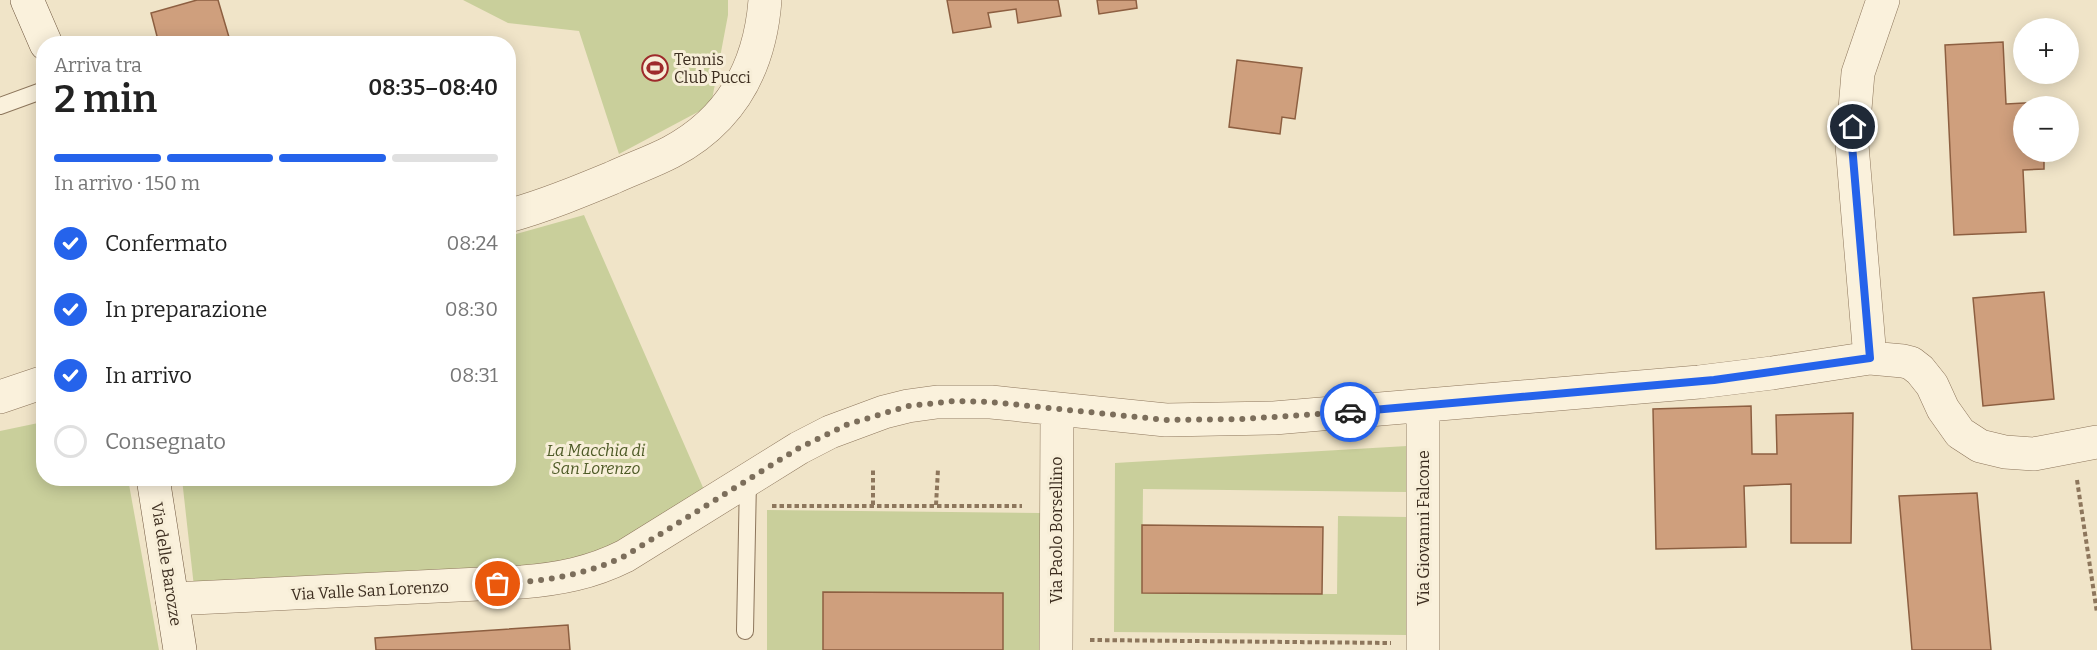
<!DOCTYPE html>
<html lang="it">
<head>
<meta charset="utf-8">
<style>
  body { margin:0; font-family:Bitter,serif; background:#f2f2f2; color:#222; height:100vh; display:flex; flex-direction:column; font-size:22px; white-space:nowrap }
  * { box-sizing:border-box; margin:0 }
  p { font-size:20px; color:#767676 }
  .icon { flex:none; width:33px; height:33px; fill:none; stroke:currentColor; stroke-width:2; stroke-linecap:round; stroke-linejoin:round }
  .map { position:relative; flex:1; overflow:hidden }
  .side { position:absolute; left:36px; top:36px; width:480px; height:450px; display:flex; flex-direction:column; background:#fff; border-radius:24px; box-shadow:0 3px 15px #0003 }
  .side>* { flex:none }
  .controls { position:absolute; left:2013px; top:18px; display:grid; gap:12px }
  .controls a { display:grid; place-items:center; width:66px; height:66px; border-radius:50%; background:#fff; box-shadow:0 3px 15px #0003; font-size:30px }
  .pin { position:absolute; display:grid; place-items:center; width:51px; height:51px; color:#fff; margin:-26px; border:3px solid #fff; border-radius:50%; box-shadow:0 2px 6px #0007 }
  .courier { position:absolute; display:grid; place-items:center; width:60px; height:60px; margin:-30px; border:4px solid #2563eb; border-radius:50%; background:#fff; color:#222; box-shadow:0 2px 8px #0007 }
  .summary em { font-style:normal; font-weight:600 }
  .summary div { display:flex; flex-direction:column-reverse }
  .summary { display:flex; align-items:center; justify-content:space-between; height:102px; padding:0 18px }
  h1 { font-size:39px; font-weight:600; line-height:45px }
  .bar { display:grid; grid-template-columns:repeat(4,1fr); gap:9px 6px; align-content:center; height:72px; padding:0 18px }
  .bar i { height:8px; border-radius:4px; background:#e0e0e0 }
  .bar .on { background:#2563eb }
  .bar p { grid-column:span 4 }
  ol { padding:0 18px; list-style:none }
  li { display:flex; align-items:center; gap:18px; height:66px }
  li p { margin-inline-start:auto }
  li .icon { padding:6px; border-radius:50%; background:#2563eb; color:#fff; stroke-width:4 }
  li:last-child { color:#767676 }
  li i { width:33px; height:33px; border:3px solid #e0e0e0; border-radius:50% }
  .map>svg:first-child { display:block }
</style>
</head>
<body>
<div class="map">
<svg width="2097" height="650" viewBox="0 0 2097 650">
  <rect width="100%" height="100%" fill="#f0e4c8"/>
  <path fill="#c9cf9b" d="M 463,0 L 728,0 L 728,15 L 711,105 L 619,154 L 579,31 L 508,23 Z
    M 584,215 L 705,492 L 629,541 L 533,570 L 194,587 L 182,479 L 508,478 L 509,236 Z
    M 43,422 L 44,478 L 128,479 L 159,650 L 0,650 L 0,431 Z
    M 1407,446 L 1407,492 L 1143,489 L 1142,593 L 1337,594 L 1338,516 L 1407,517 L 1406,635 L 1114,632 L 1115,463 Z
    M 767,510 L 1040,513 L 1039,650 L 1003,650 L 1003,593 L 823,592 L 823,650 L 767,650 Z"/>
  <path fill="#cf9f7d" stroke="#8d5f41" stroke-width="1.5" d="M 197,0 L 218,0 L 231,44 L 159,44 L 151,13 Z
    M 947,0 L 1058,0 L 1061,16 L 1018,23 L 1016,9 L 988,13 L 991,27 L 953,33 Z
    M 1097,0 L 1136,0 L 1137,8 L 1099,14 Z
    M 2003,42 L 2006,104 L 2041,102 L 2041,106 L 2024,106 L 2024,152 L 2044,152 L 2044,169 L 2023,170 L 2026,232 L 1954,235 L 1945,45 Z
    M 1237,60 L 1302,68 L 1295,119 L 1282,117 L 1280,134 L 1229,127 Z
    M 2044,292 L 2054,399 L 1983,406 L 1973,298 Z
    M 1751,406 L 1752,454 L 1777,454 L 1776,415 L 1853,413 L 1851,543 L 1791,543 L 1791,484 L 1744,486 L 1746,547 L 1656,549 L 1653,409 Z
    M 1977,493 L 1991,650 L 1912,650 L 1899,496 Z
    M 1142,525 L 1323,527 L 1322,594 L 1142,593 Z
    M 823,592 L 1003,593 L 1003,650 L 823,650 Z
    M 568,625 L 570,650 L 376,650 L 375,638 Z"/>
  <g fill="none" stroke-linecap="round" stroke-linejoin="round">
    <g stroke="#8d765c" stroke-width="18">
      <path id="lane" d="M 0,106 L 44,90
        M 745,631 L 748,480"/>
    </g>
    <g stroke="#8d765c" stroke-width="34">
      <path id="street" d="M 508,216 C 544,206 578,192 612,178 C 631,169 652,162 671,152 C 731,120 760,67 765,0
        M 1870,358 L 1852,145 L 1858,73 L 1883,0
        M 0,397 L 44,382
        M 172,599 L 522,582 C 559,579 591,573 625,556 L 799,448 L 830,432 L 884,412 L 908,406 L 937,402 L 991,402 L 1166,420 L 1274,418 L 1699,382 L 1772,373 L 1870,358 L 1903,361 L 1911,363 L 1920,370 L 1932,385 L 1943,409 L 1960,433 L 1980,446 L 2005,452 L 2034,454 L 2097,442
        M 1056,650 L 1057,410
        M 1423,650 L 1423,406"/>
    </g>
    <g stroke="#6f573f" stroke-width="34">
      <path id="secondary" d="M 27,0 L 46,44
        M 153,478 L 180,650"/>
    </g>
    <path stroke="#8d765c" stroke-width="4" stroke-dasharray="4.5 3" stroke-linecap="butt" d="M 2077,480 L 2097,613
      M 873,505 L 873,470
      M 936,505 L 938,469
      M 772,506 L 1022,506
      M 1090,640 L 1391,643"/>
    <use href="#lane" stroke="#faf1dc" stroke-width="16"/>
    <use href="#street" stroke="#faf1dc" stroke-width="33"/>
    <use href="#secondary" stroke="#faf1dc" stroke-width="33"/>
  </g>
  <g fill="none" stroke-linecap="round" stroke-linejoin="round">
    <path stroke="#7c6e5b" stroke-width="6" stroke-dasharray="0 10.8" d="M 498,584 C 543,581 584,576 625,556 L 799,448 L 846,425 L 908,406 L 955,401 L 991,402 L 1166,420 L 1242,419 L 1350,412"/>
    <path stroke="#2563eb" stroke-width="8" d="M 1350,412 L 1714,380 L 1870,358 L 1852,145 L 1853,127"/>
  </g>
  <defs>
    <g id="stadium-ring" transform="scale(1.35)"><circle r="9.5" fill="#f7eed8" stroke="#9e2a2b" stroke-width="1.5"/><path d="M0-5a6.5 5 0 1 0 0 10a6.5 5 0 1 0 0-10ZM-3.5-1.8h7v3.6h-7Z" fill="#9e2a2b"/></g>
  </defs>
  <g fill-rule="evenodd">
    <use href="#stadium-ring" x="655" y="68"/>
  </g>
  <g text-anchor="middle" stroke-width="6" stroke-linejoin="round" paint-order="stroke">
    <g font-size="16" fill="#3d2e20" stroke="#f7eed8" text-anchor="start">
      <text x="674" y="65">Tennis<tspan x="674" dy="18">Club Pucci</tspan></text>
    </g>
    <g font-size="16" font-style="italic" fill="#4d5a26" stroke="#f7eed8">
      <text x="596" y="456">La Macchia di<tspan x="596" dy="18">San Lorenzo</tspan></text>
    </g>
    <g font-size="16" fill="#3d2e20" stroke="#f7eed8">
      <text transform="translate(1423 528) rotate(-90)" y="6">Via Giovanni Falcone</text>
      <text transform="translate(1056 530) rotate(-90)" y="6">Via Paolo Borsellino</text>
      <text transform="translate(167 564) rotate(81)" y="6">Via delle Barozze</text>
      <text transform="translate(370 590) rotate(-3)" y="6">Via Valle San Lorenzo</text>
    </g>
  </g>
</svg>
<div class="controls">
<a>+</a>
<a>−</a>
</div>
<div class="pin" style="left:498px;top:584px;background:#ea580c"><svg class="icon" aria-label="bag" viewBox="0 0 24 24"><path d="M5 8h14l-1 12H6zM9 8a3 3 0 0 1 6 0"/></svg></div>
<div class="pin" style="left:1853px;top:127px;background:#1f2937"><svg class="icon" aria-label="home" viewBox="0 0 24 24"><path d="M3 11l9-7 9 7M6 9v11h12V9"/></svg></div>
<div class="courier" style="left:1350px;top:412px"><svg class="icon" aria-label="car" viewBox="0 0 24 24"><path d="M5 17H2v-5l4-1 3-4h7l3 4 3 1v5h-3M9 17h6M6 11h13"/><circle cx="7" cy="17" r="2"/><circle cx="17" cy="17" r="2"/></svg></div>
<section class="side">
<div class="summary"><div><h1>2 min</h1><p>Arriva tra</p></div><em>08:35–08:40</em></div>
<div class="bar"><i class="on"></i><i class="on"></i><i class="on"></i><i></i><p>In arrivo · 150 m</p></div>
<ol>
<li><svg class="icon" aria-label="check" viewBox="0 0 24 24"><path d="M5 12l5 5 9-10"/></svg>Confermato<p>08:24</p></li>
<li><svg class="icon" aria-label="check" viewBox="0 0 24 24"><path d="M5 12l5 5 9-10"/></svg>In preparazione<p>08:30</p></li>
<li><svg class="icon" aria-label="check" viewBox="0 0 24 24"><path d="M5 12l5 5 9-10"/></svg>In arrivo<p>08:31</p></li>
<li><i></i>Consegnato</li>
</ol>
</section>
</div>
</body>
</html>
